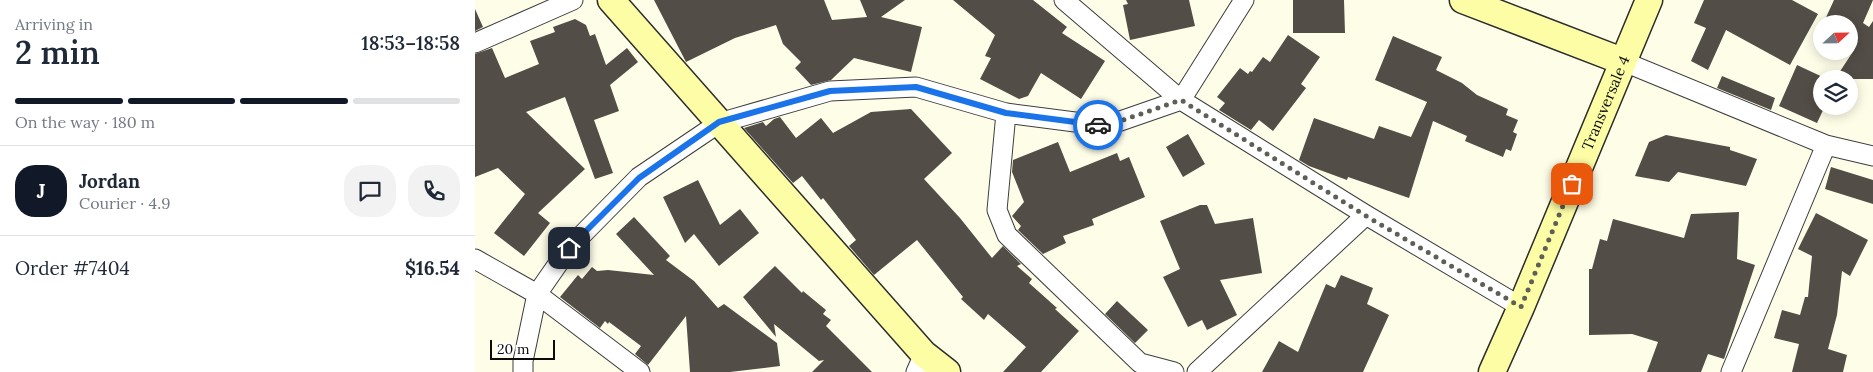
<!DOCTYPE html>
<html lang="en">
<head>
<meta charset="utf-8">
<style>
  body { margin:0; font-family:Lora,serif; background:#f2f2f3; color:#1f2937; height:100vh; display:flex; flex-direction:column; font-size:19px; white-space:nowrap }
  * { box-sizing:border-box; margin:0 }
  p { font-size:16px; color:#747a83 }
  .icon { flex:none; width:28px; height:28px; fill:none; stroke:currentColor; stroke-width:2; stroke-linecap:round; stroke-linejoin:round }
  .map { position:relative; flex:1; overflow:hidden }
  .details { display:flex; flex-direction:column; background:#fff; width:475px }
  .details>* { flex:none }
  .needle { width:32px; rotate:68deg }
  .fabs { position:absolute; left:1338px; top:15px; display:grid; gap:10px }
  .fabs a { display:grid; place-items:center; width:45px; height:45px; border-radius:50%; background:#fff; box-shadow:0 2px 12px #0003; font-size:25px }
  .scale { position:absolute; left:15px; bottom:12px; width:65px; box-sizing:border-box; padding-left:5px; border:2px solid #0a0a0a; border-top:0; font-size:14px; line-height:18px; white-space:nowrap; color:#0a0a0a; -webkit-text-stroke:4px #fff; paint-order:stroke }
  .pin { position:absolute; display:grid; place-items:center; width:42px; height:42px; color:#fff; margin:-21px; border-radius:10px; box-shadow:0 2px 8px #0006 }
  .courier { position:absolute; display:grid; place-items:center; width:50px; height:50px; margin:-25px; border:4px solid #1a73e8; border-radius:50%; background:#fff; color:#222; box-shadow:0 1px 6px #0007 }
  .headline em { font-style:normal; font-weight:600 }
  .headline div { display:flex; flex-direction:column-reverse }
  .headline { display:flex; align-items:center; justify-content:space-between; height:85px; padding:0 15px }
  h1 { font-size:32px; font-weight:600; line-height:38px }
  .bar { display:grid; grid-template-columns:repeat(4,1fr); gap:8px 5px; align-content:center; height:60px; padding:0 15px }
  .bar i { height:6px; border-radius:4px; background:#e0e1e3 }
  .bar .current { background:#111827 }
  .bar p { grid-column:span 4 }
  .line { display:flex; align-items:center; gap:12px; padding:0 15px; border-top:1px solid #e0e1e3 }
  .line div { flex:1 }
  .round { display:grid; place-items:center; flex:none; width:52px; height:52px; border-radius:20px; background:#f2f2f3 }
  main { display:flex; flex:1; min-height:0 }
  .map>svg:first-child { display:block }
</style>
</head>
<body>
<main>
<section class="details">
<div class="headline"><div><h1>2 min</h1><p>Arriving in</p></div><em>18:53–18:58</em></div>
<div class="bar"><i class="current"></i><i class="current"></i><i class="current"></i><i></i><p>On the way · 180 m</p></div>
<div class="line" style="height:90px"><b class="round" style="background:#111827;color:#fff">J</b><div><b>Jordan</b><p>Courier · 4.9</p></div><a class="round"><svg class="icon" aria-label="chat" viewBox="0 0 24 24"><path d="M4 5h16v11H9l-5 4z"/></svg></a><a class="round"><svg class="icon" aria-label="phone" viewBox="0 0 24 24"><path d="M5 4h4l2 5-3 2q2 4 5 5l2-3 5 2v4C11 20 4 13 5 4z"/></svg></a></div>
<div class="line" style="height:65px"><div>Order #7404</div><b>$16.54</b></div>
</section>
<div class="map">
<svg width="1398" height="372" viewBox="0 0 1398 372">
  <rect width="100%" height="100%" fill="#fefde8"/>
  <path fill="#534d47" d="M 179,0 L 349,0 L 357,20 L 392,17 L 385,0 L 430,0 L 406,17 L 447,27 L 436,72 L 379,58 L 356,80 L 336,85 L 320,68 L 326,62 L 308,44 L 301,25 L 260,38 L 211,62 Z
    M 478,0 L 558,0 L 592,27 L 587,33 L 630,61 L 606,99 L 566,73 L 553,96 L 544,99 L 505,79 L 516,58 L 510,56 L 520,35 Z
    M 651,0 L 714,0 L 720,26 L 655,40 L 648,5 L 653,4 Z
    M 818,0 L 869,0 L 870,33 L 818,33 Z
    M 1229,0 L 1317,0 L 1343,14 L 1315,65 L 1251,30 L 1233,70 L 1216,61 L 1231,28 L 1219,23 Z
    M 1359,0 L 1398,0 L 1388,23 L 1394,27 L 1398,21 L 1398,79 L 1360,79 L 1379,50 L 1374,47 L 1374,24 L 1348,24 Z
    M 0,9 L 8,27 L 0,31 Z
    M 100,19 L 111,25 L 115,36 L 120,34 L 131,65 L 152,48 L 163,62 L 135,85 L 144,111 L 119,120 L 138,173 L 120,179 L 90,97 L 51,112 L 110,169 L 63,213 L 75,223 L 49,256 L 19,233 L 50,194 L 23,168 L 0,177 L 0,54 L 17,48 L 30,78 L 64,64 L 55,41 L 80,32 L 78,27 Z
    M 813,35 L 845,57 L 826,84 L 831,88 L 798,131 L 784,120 L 776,130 L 744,110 L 750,103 L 742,97 L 765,68 L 773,74 L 775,71 L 777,72 L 788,57 L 795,62 Z
    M 918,36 L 967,57 L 961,70 L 987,83 L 1002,95 L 1033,109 L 1031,115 L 1043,120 L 1038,132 L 1042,134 L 1036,151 L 1031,149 L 1028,157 L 990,141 L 992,136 L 958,121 L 934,198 L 873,177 L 872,180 L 834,166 L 824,160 L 839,118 L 899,139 L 904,126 L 936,137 L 952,102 L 900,80 Z
    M 1322,65 L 1352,79 L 1346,79 L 1346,106 L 1350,106 L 1342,123 L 1304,106 Z
    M 1247,76 L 1300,98 L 1296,110 L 1242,88 Z
    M 436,109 L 477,153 L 449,179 L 485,218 L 517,258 L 528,246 L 546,264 L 542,266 L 557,279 L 554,283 L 582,308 L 580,309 L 604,331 L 566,372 L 528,372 L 551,347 L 513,314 L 509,320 L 486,299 L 488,297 L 442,240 L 399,275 L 374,246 L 381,240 L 348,198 L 346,200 L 327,176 L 318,183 L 269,128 L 288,122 L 291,126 L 299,119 L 305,117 L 321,138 L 346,118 L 358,133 L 396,112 Z
    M 713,134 L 730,164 L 708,177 L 691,147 Z
    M 1191,135 L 1255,147 L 1255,150 L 1282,159 L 1271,186 L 1203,172 L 1194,182 L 1160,176 L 1174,142 Z
    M 583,142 L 595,172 L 642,153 L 645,161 L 654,157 L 670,197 L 617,219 L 619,225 L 588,236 L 591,243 L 568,254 L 543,230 L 546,226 L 537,216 L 549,202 L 537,172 L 538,160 Z
    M 1356,167 L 1398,180 L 1398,204 L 1350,189 Z
    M 223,180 L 245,225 L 265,209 L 284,233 L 244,266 L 219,234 L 210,243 L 188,197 Z
    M 725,205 L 732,205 L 740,224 L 778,218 L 787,273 L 745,280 L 762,315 L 732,330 L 727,320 L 713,327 L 688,277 L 705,269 L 685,221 Z
    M 1264,212 L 1262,259 L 1280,265 L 1249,359 L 1233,354 L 1226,372 L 1172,372 L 1183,342 L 1157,334 L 1114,335 L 1114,269 L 1117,269 L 1125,239 L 1132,241 L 1138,219 L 1209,238 L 1216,214 Z
    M 1341,213 L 1393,240 L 1375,276 L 1367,271 L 1362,315 L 1353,349 L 1372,355 L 1368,372 L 1317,372 L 1324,344 L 1299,338 L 1307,310 L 1325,315 L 1330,297 L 1333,297 L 1337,256 L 1323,249 Z
    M 159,217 L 195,256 L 191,260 L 219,281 L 243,308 L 249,304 L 302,343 L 305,366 L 255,372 L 215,372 L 211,316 L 173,365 L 160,354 L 166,346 L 134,322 L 133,324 L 130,321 L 125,328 L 85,297 L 103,275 L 107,279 L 117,267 L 122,271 L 133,270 L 179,275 L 141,234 Z
    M 300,266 L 327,293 L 328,291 L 351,310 L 348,314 L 356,320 L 351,326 L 397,372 L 337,372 L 349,360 L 344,361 L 299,324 L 301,337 L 268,297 Z
    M 866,275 L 898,288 L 892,304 L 914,315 L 888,372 L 787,372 L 804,341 L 823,352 L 851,284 L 860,288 Z
    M 642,301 L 673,330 L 660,343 L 630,314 Z"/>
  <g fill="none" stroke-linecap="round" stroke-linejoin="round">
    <g stroke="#3d3d3d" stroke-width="21">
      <path id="street" d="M 589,0 L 706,100 L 891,215 L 1046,307
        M 0,43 L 98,0
        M 1147,61 L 1351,145 L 1398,156
        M 531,113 L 522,210 L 532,235 L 665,363 L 699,372
        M 0,259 L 62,294 L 165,372
        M 48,372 L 48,361 L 62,294 L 94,248 L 164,177 L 244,123 L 355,91 L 441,87 L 531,113 L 631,126 L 706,100 L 769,0
        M 441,372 L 449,354
        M 722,372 L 891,215
        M 1256,372 L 1351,145"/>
    </g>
    <g stroke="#2c2c2c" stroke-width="29">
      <g id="secondary">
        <path d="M 136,0 L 449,354 L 472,372"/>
        <path d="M 988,0 L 1147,61"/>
        <path id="s1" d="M 1017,372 L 1046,307 L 1174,0"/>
      </g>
    </g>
    <use href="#street" stroke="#fff" stroke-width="19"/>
    <use href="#secondary" stroke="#fcfda5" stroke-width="26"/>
  </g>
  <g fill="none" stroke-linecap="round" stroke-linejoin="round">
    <path stroke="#5f5f58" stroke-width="5" stroke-dasharray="0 9" d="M 623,125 L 631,126 L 706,100 L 891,216 L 1046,307 L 1097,184"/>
    <path stroke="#1a73e8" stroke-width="6" d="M 94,248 L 164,178 L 244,122 L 355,91 L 441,87 L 531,113 L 623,125"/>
  </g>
  <g text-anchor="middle" stroke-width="5" stroke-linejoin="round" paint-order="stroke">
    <g font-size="15" fill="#0a0a0a" stroke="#fff">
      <text dy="5" stroke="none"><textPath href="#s1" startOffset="292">Transversale 4</textPath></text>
    </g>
  </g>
</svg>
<div class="fabs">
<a><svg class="needle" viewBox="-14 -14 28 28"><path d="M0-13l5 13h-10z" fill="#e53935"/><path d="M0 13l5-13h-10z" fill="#747a83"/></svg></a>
<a><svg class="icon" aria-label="layers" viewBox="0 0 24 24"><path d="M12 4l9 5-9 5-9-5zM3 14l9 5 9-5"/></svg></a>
</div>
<div class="scale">20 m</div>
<div class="pin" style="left:1097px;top:184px;background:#ea580c"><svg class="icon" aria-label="bag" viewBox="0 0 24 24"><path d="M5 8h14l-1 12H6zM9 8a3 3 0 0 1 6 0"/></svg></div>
<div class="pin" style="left:94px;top:248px;background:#1f2937"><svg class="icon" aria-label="home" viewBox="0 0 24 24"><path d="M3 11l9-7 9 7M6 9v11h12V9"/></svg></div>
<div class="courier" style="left:623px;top:125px"><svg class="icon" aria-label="car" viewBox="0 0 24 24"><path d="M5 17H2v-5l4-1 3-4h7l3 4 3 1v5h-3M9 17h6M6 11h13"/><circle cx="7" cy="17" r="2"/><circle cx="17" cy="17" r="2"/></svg></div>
</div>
</main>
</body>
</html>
